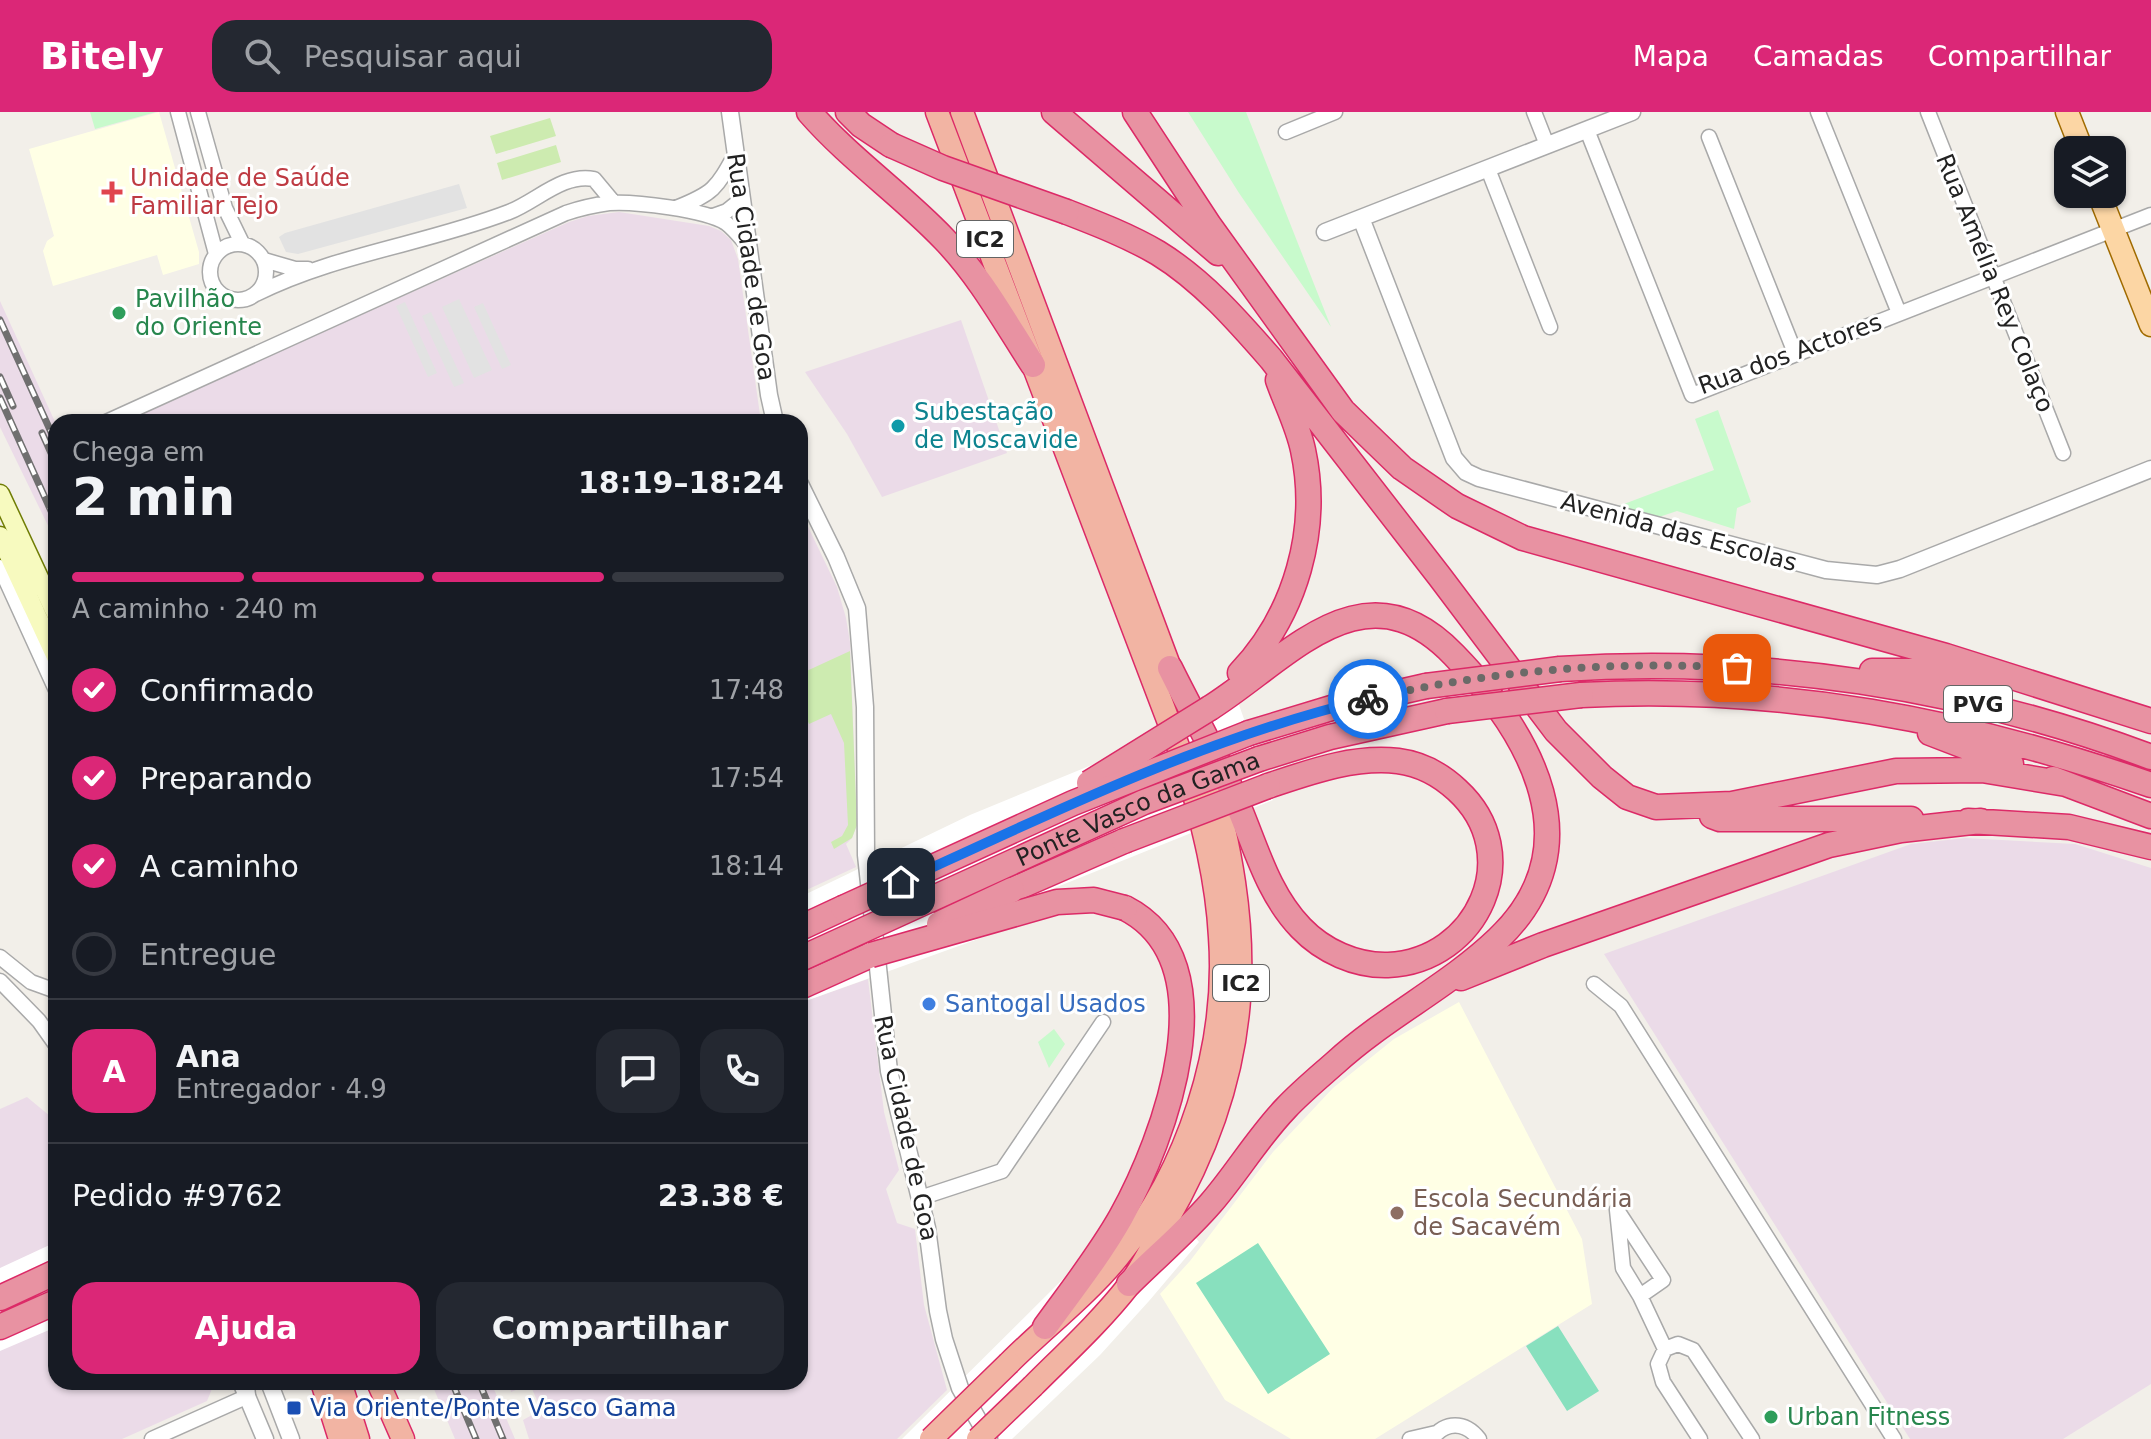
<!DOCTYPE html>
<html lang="pt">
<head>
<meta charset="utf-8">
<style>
  body { margin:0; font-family:"DejaVu Sans",sans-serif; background:#242831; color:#f1f3f6; height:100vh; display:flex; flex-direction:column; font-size:30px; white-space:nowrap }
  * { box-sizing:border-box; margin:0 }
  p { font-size:26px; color:#9ea1a6 }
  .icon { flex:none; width:44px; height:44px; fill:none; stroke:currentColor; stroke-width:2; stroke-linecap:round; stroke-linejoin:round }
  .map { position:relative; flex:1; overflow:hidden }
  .drawer { position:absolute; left:48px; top:302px; width:760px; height:976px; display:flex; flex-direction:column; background:#171b24; border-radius:24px; box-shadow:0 2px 6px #0004 }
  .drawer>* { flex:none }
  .tools { position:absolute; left:2054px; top:24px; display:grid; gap:16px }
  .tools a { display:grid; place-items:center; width:72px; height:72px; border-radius:16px; background:#171b24; box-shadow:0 2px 6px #0004; font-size:40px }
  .pin { position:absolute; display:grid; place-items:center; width:68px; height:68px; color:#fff; margin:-34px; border-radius:16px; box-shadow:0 4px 12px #0006 }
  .courier { position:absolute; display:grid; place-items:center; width:80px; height:80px; margin:-40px; border:6px solid #1a73e8; border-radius:50%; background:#fff; color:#222; box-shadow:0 2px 10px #0007 }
  .head em { font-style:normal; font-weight:800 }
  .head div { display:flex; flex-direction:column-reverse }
  .head { display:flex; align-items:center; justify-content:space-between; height:136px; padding:0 24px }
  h1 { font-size:52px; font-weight:800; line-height:60px }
  .bar { display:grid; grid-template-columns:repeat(4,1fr); gap:12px 8px; align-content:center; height:96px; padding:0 24px }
  .bar i { height:10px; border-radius:6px; background:#363941 }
  .bar .active { background:#db2777 }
  .bar p { grid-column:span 4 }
  .line { display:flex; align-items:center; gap:20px; padding:0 24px; border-top:2px solid #363941 }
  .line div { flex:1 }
  .round { display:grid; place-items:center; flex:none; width:84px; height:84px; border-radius:24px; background:#242831 }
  ol { padding:0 24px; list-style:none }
  li { display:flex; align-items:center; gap:24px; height:88px }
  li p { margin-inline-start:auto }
  li .icon { padding:8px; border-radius:50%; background:#db2777; color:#fff; stroke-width:4 }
  li:last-child { color:#9ea1a6 }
  li i { width:44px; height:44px; border:4px solid #363941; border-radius:50% }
  .button { display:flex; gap:16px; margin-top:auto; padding:16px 24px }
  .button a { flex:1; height:92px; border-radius:24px; background:#db2777; color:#fff; font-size:32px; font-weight:800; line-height:92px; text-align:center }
  .button a+a { background:#242831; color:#f1f3f6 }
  header { display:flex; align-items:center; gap:48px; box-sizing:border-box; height:112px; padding:0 40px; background:#db2777; color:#fff }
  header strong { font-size:38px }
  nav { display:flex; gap:44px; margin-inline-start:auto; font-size:28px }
  .search { width:560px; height:72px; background:#242831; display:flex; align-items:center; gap:20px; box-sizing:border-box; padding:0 28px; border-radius:24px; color:#9ea1a6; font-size:30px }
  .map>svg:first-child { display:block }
</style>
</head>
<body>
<header>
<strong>Bitely</strong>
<div class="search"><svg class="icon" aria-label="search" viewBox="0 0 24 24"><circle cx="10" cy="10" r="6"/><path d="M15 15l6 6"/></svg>Pesquisar aqui</div>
<nav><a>Mapa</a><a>Camadas</a><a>Compartilhar</a></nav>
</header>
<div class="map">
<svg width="2151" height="1327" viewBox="0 0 2151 1327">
  <rect width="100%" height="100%" fill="#f2efe9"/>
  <path fill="#ebdbe8" d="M 619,100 L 709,114 L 721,119 L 731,128 L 738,147 L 761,310 L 121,310 L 569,110 L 588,104 Z
    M 0,189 L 56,312 L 56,430 L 0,315 Z
    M 961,208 L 1007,341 L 882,385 L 847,322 L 805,260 Z
    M 800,398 L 837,475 L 846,506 L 850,530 L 857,713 L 852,726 L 846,732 L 856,755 L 800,781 Z
    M 1965,726 L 2075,732 L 2151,756 L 2151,1272 L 2063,1327 L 1910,1327 L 1604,842 L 1911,732 Z
    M 868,867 L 884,1000 L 899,1058 L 886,1077 L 897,1111 L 915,1117 L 924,1193 L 947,1278 L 897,1327 L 529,1327 L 523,1308 L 541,1298 L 530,1272 L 511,1280 L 509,1270 L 800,1270 L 800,891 Z
    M 27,985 L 56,1009 L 56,1270 L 214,1272 L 207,1289 L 122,1327 L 0,1327 L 0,997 Z
    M 431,1270 L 491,1270 L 515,1327 L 455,1327 Z"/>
  <path fill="#ffffe5" d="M 159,0 L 199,140 L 199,152 L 163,163 L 157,143 L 53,174 L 43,139 L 47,129 L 54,124 L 29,37 Z
    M 1459,890 L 1582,1127 L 1592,1192 L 1375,1327 L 1291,1327 L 1225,1288 L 1160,1182 L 1190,1149 L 1273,1040 L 1333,976 L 1394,927 Z"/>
  <path fill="#cdebb0" d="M 550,6 L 556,24 L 496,42 L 490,24 Z
    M 556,33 L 561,50 L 502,68 L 497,51 Z
    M 850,539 L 857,713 L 852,726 L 834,737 L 831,730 L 842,724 L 848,713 L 844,631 L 831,602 L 809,612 L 800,592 L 800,562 Z"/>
  <path fill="#c8facc" d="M 90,0 L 156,0 L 95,17 Z
    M 1188,0 L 1246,0 L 1331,215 L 1239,81 Z
    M 1718,298 L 1751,390 L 1737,396 L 1734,417 L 1677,399 L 1659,405 L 1616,395 L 1714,358 L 1695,307 Z
    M 1054,917 L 1065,932 L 1049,956 L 1038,930 Z"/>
  <path fill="#88e0be" d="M 1258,1131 L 1330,1242 L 1268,1282 L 1196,1171 Z
    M 1558,1214 L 1599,1279 L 1567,1299 L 1526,1234 Z"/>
  <path fill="#e2e2e2" d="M 459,72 L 467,96 L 298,142 L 286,140 L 279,125 L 285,121 Z
    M 459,187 L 492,258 L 474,266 L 442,195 Z
    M 405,190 L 437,261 L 428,265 L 396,194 Z
    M 483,191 L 511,253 L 502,257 L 474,195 Z
    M 431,200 L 464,271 L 454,275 L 422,204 Z"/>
  <path fill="#fff" d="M 1229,565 L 1273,688 L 1047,779 L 1075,775 L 1107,777 L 1131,787 L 1119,805 L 1085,799 L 1037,806 L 800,891 L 800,785 L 970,703 L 1099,650 L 1154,622 L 1198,594 Z
    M 1130,1060 L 1155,1074 L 1199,1130 L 1149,1189 L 1100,1243 L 1012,1327 L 902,1327 L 1064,1166 L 1108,1105 Z
    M 56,1130 L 56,1215 L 0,1239 L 0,1156 Z"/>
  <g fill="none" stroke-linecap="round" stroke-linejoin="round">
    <g stroke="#a9a9a9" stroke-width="17">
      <path id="minor" d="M 178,0 L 216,142
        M 198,0 L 225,96 L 242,131
        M 1534,0 L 1547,33
        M 1818,0 L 1899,201
        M 1928,0 L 2063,341
        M 1587,18 L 1692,283 L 2151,103
        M 1286,20 L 1335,0
        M 1709,25 L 1795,241
        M 1488,57 L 1550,215
        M 676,96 C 714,81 716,77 736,41
        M 713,104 L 727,99 L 742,87
        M210 160a28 28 0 1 1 56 0a28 28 0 1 1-56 0Z
        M 264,148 L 295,157 L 308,157
        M 256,182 C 336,142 426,132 509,100 C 537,89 563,61 594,67 L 614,91
        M 106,310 L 566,101 C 581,96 594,93 609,91 C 634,89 706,98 726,111 C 734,117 741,126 748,134
        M 0,455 L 56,578
        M 0,845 L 31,870 L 56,879
        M 0,869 L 39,909 L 56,933
        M 1594,872 L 1621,894 L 1894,1327
        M 920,1086 L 1002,1059 L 1103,910
        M 1640,1184 L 1663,1168 L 1617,1098 L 1623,1156 L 1640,1184 L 1665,1237
        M 152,1327 L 248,1284 L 247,1273
        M 1410,1327 L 1436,1321
        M 1432,1327 C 1445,1309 1465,1309 1479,1327
        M 1700,1327 L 1663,1270 L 1658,1252 L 1665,1237 L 1678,1232 L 1693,1238 L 1752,1327"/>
    </g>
    <g stroke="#a9a9a9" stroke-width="19">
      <path id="tertiary" d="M 730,0 L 769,283 L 775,310
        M 1361,106 L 1454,346 L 1466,360 L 1479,366 L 1826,458 L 1877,463 L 1900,457 L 2151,357
        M 1325,120 L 1632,0
        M 800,372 L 836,445 L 857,496 L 865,595 L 866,743 L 889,959 L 927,1116 L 938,1199 L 944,1227 L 960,1276 L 989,1327
        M 241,1270 L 265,1327
        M 269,1270 L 291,1327"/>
    </g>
    <g stroke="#707d05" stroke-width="21">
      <path id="secondary" d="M 0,382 L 56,502
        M 0,424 L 56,545"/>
    </g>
    <g stroke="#a06b00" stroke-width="25">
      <path id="primary" d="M 2067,0 L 2082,38
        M 2099,82 L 2151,213"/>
    </g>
    <g stroke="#dc2a67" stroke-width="25">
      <path id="trunk" d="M 937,0 L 1187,658 C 1203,713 1217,768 1220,825 C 1228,937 1188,1057 1118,1145 C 1086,1184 1045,1215 1009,1251
        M 962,0 L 1176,572
        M 322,1270 L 340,1327
        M 340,1270 L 358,1327
        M 378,1270 L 403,1327
        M 1033,1274 C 1065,1242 1101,1209 1129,1173 C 1143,1154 1154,1131 1166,1110 C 1257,954 1257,819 1206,649"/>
    </g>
    <g stroke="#dc2a67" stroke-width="27">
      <path id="motorway" d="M 809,0 C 850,47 901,82 944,127 C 980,164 1005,210 1033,253
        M 848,0 L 861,13 L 891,33
        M 1054,0 L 1218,141
        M 1135,0 L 1209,113 L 1343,299 L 1402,356 L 1457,394 L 1523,426 L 1946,544 L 2151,609
        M 1067,100 C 1098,112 1129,124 1158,141 C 1202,168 1237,208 1271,247 L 1440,465 L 1556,619 L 1602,665 L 1627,685 L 1656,695 L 1732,692 L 1896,659 L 1982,658 L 2066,672
        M 1170,556 C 1193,603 1221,650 1240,698 C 1257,739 1269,783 1301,816 C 1323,839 1356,854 1388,853 C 1478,849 1527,742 1457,678 C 1441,663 1421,652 1398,649 C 1353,644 1310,660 1268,674
        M 1560,557 C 1761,544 1962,574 2151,645
        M 1872,559 L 1914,559 L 1983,569
        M 1240,561 C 1296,502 1320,417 1303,338 C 1298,314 1286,291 1278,268
        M 1581,583 C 1781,573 1962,607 2151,673
        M 1249,621 L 1338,594 L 1426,574
        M 1930,621 L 2011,652
        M 1259,647 L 1330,625 L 1447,599
        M 2053,667 L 2151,704
        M 1712,704 L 1720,707 L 1911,707
        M 1968,709 L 2069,715 L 2151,735
        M 1012,778 L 1124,729
        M 800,816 L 843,796
        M 1461,866 L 1543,833 L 1829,733 L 1901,718 L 1981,709
        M 800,875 L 871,843
        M 1129,1172 C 1156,1145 1186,1120 1211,1091 C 1237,1061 1258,1025 1286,996 C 1301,980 1318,966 1335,951 C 1385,905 1449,874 1498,827 C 1595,735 1531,622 1454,543 C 1364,449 1289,546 1210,596
        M 0,1186 L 56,1160
        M 0,1215 L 56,1190
        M 1045,1215 C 1071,1179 1099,1144 1121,1105 C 1164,1028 1231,850 1125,796"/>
    </g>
    <use href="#minor" stroke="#fff" stroke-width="14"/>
    <use href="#tertiary" stroke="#fff" stroke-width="16"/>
    <use href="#secondary" stroke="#f7fabf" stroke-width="18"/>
    <use href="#primary" stroke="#fcd6a4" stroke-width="22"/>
    <use href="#trunk" stroke="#f2b4a3" stroke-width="22"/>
    <use href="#motorway" stroke="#e892a2" stroke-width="24"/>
    <g stroke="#707070" stroke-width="7">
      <path id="rail" d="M 0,208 L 56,331
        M 0,265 L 13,294
        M 0,286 L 56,410
        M 42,321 L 56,352
        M 452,1270 L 476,1327
        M 479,1270 L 503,1327"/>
    </g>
    <use href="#rail" stroke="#fff" stroke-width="4" stroke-dasharray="12" stroke-linecap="butt"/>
    <g stroke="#dc2a67" stroke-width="25" stroke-linecap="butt">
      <path id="trunk-bridge" d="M 931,1327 L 1009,1251
        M 978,1327 L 1033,1274"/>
    </g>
    <g stroke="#dc2a67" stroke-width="27" stroke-linecap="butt">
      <g id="motorway-bridge">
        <path d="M 891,33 L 943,56 L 1067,100"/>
        <path d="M 1426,574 L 1560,557"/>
        <path d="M 1447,599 L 1581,583"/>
        <path d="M 1089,671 L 1210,596"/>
        <path d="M 1124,729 L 1268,674"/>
        <path d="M 843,796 L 1073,691 L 1249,621"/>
        <path d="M 939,812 L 1012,778"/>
        <path d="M 871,843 L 1057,790 L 1094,788 L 1125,796"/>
        <path id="s1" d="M 800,847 L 1144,690 L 1259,647"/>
      </g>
    </g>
    <use href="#trunk-bridge" stroke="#f2b4a3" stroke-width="22"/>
    <use href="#motorway-bridge" stroke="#e892a2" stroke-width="24"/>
  </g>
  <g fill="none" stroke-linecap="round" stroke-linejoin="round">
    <path stroke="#6b6a68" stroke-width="8" stroke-dasharray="0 14.4" d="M 1368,587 C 1488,559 1614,548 1737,556"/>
    <path stroke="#1a73e8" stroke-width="10" d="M 901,770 C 1053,700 1204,626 1368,587"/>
  </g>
  <path fill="#e0444e" stroke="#fff" stroke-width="3" d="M108 68h8v8h8v8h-8v8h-8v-8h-8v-8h8z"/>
  <g fill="#2e9e5b" stroke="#fff" stroke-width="3">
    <circle cx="119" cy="201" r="8"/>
    <circle cx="1771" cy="1305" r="8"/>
  </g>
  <circle fill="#0f9aa8" stroke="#fff" stroke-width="3" cx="898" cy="314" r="8"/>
  <circle fill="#3f7fe0" stroke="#fff" stroke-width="3" cx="929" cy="892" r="8"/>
  <circle fill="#8d6e63" stroke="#fff" stroke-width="3" cx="1397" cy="1101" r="8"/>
  <rect fill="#1a4fb4" stroke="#fff" stroke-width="3" x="286" y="1288" width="16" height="16" rx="4"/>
  <g text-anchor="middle" stroke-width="6" stroke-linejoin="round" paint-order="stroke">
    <g fill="#fff" stroke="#646464" stroke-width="2">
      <rect x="957" y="109" width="56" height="36" rx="6"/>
      <rect x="1944" y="574" width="68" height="36" rx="6"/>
      <rect x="1213" y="853" width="56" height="36" rx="6"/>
    </g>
    <g font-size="22" font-weight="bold" fill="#222">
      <text x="985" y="135">IC2</text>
      <text x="1978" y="600">PVG</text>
      <text x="1241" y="879">IC2</text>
    </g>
    <g font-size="24" fill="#be3a42" stroke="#fff" text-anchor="start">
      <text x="130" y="74">Unidade de Saúde<tspan x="130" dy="28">Familiar Tejo</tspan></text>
    </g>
    <g font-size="24" fill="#222" stroke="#fff">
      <text transform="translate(751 155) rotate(82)" y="8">Rua Cidade de Goa</text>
      <text transform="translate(1995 171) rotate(68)" y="8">Rua Amélia Rey Colaço</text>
      <text transform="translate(1790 242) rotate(-20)" y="8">Rua dos Actores</text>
      <text transform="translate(1679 420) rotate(15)" y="8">Avenida das Escolas</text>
      <text dy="8" stroke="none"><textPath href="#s1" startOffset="370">Ponte Vasco da Gama</textPath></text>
      <text transform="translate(906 1016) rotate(78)" y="8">Rua Cidade de Goa</text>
    </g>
    <g font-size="24" fill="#27864d" stroke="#fff" text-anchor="start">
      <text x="135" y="195">Pavilhão<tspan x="135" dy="28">do Oriente</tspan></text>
      <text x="1787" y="1313">Urban Fitness</text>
    </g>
    <g font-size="24" fill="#0d838f" stroke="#fff" text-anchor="start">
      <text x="914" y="308">Subestação<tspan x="914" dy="28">de Moscavide</tspan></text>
    </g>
    <g font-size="24" fill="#366cbe" stroke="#fff" text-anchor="start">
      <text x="945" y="900">Santogal Usados</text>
    </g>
    <g font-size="24" fill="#785e54" stroke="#fff" text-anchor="start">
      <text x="1413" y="1095">Escola Secundária<tspan x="1413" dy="28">de Sacavém</tspan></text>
    </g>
    <g font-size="24" fill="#164399" stroke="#fff" text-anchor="start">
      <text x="310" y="1304">Via Oriente/Ponte Vasco Gama</text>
    </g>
  </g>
</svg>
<div class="tools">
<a><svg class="icon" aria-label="layers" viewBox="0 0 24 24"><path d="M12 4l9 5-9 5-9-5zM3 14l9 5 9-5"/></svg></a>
</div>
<div class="pin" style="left:1737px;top:556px;background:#ea580c"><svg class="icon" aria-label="bag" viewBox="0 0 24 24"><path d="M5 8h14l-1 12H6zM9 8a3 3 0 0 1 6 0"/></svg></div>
<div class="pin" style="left:901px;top:770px;background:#1f2937"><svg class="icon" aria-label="home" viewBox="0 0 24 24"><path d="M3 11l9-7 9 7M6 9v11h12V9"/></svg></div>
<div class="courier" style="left:1368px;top:587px"><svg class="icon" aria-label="bike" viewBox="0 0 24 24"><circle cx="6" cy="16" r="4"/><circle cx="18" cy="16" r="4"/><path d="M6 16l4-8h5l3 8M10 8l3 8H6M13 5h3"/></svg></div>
<section class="drawer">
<div class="head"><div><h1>2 min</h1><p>Chega em</p></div><em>18:19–18:24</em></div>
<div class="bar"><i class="active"></i><i class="active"></i><i class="active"></i><i></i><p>A caminho · 240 m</p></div>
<ol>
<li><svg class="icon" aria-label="check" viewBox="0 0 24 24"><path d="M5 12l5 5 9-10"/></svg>Confirmado<p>17:48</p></li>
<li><svg class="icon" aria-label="check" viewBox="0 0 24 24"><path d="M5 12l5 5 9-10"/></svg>Preparando<p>17:54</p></li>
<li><svg class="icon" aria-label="check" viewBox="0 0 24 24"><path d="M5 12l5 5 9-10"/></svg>A caminho<p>18:14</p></li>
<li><i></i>Entregue</li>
</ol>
<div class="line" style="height:144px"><b class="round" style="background:#db2777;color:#fff">A</b><div><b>Ana</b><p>Entregador · 4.9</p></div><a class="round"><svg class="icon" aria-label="chat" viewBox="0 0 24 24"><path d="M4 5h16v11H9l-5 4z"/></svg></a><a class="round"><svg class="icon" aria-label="phone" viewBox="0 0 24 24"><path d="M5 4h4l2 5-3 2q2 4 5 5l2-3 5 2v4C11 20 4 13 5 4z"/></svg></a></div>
<div class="line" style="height:104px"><div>Pedido #9762</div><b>23.38 €</b></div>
<div class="button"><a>Ajuda</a><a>Compartilhar</a></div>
</section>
</div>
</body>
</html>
